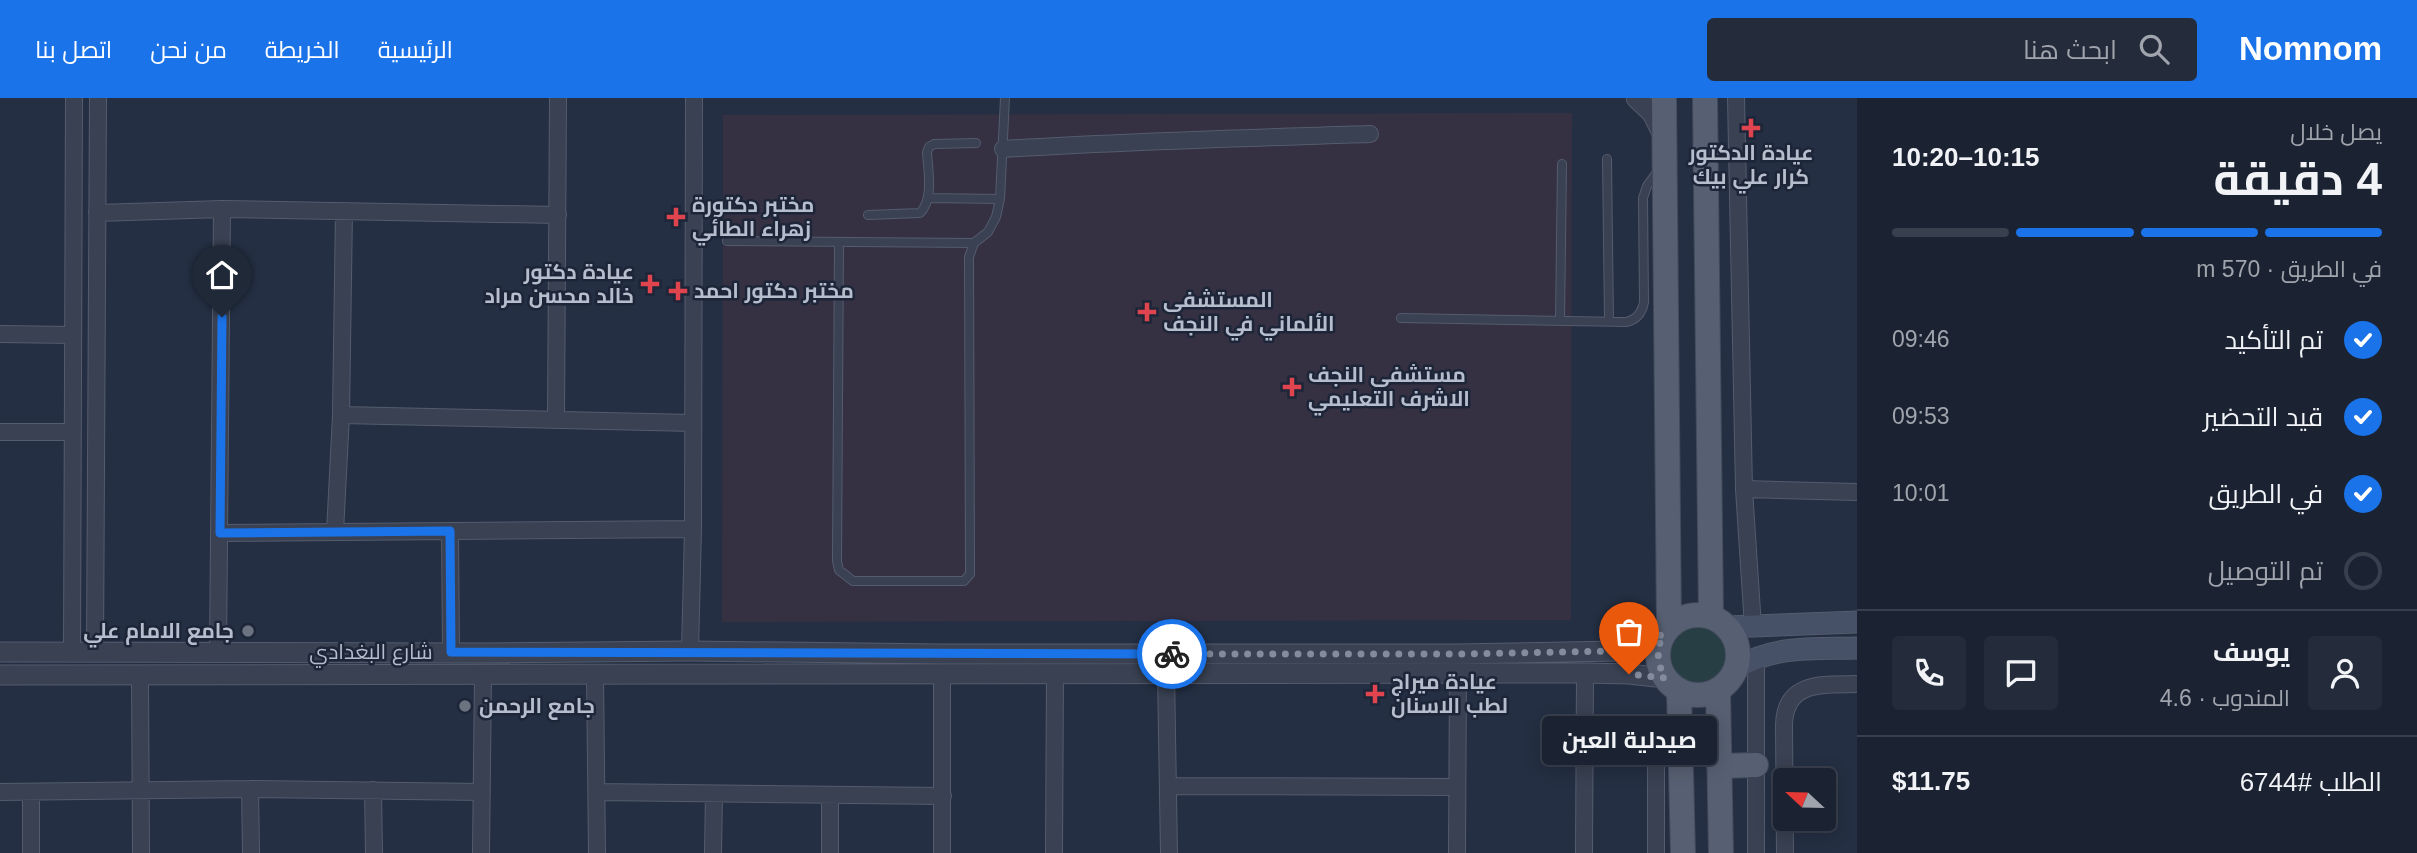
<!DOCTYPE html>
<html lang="ar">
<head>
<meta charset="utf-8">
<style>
  body { margin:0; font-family:Arial,Cairo,sans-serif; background:#242b3a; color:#f1f3f6; direction:rtl; height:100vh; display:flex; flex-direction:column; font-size:26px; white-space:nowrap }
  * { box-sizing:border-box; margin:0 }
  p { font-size:23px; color:#a0a4ac }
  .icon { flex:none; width:38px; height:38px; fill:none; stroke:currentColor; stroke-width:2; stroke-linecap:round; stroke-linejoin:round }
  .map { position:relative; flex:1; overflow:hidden; direction:ltr }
  .drawer { display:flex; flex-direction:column; background:#1b2332; width:560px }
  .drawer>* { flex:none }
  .needle { width:46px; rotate:292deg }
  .controls { position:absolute; left:1773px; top:670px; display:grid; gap:14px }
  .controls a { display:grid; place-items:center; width:63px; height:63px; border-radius:7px; background:#1b2332; box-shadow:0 4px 18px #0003,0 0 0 2px #39404d; font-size:35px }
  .pin { position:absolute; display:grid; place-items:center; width:60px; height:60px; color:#fff; margin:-72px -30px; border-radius:50% 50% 50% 0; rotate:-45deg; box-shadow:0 0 7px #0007 }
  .pin .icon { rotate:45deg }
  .courier { position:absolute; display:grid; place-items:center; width:70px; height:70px; margin:-35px; border:5px solid #1a73e8; border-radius:50%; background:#fff; color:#222; box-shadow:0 2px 9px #0007 }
  .bubble { position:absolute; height:49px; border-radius:7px; background:#1b2332; box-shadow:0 4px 18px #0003,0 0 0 2px #39404d; font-size:23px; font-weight:700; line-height:49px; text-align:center; direction:rtl }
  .overview em { font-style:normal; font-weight:700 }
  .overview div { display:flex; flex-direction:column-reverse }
  .overview { display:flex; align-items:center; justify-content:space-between; height:119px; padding:0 35px }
  h1 { font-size:46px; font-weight:700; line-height:52px }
  .bar { display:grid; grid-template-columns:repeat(4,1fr); gap:10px 7px; align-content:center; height:84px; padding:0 35px }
  .bar i { height:9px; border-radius:5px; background:#39404d }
  .bar .on { background:#1a73e8 }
  .bar p { grid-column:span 4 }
  .line { display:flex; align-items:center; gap:18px; padding:0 35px; border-top:2px solid #39404d }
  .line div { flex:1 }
  .round { display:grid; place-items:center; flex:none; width:74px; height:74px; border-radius:7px; background:#242b3a }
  ol { padding:0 35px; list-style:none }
  li { display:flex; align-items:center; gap:21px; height:77px }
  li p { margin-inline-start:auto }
  li .icon { padding:7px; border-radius:50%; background:#1a73e8; color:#fff; stroke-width:4 }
  li:last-child { color:#a0a4ac }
  li i { width:38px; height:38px; border:4px solid #39404d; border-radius:50% }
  header { display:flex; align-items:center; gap:42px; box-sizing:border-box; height:98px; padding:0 35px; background:#1a73e8; color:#fff }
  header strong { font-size:33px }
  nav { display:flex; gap:38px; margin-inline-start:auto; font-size:24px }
  .search { width:490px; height:63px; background:#242b3a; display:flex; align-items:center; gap:18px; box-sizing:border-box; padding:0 24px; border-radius:7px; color:#a0a4ac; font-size:26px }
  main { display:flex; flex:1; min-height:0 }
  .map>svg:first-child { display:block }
</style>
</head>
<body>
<header>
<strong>Nomnom</strong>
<div class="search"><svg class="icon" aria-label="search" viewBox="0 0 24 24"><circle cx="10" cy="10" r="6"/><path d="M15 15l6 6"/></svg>ابحث هنا</div>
<nav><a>الرئيسية</a><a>الخريطة</a><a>من نحن</a><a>اتصل بنا</a></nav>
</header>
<main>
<section class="drawer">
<div class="overview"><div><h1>4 دقيقة</h1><p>يصل خلال</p></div><em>10:15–10:20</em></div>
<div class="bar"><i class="on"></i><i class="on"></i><i class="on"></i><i></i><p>في الطريق · 570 m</p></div>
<ol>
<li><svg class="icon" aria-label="check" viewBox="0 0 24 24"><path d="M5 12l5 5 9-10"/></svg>تم التأكيد<p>09:46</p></li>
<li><svg class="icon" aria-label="check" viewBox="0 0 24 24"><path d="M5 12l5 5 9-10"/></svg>قيد التحضير<p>09:53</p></li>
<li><svg class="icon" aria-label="check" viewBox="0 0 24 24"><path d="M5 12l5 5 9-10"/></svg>في الطريق<p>10:01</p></li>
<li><i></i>تم التوصيل</li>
</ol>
<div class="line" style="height:126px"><a class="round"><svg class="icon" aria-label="person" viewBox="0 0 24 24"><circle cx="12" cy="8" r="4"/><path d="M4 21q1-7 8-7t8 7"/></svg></a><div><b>يوسف</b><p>المندوب · 4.6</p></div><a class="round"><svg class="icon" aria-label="chat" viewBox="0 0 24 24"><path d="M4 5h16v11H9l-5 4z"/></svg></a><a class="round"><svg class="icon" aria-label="phone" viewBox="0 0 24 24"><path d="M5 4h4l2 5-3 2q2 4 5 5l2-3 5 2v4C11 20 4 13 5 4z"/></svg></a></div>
<div class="line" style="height:91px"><div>الطلب #6744</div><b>$11.75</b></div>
</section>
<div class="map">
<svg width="1857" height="755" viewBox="0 0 1857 755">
  <rect width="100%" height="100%" fill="#242f43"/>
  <path fill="#353143" d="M 1572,15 L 1571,522 L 722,524 L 723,17 Z"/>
  <path fill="#263e44" d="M 1704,518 L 1731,535 L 1737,556 L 1732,578 C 1724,583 1716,589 1708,591 C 1683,596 1660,575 1663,550 C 1665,537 1675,527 1684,519 Z"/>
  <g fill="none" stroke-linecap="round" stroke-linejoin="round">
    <g stroke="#545c6d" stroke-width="10">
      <path id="service" d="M 1607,61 L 1609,223
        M 929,100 L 1000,101
        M 868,117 L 920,115 C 934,101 928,73 927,54 L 929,49 L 934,46 L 976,45
        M 727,143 L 974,145
        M 839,145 L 837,463 L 839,472 L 853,483 L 964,483 L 970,476 L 969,159 L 974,145 L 988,134 L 996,119 L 1000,101 L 1005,0
        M 1401,220 L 1626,224 C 1636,222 1642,215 1644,204 L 1643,100 L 1647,88 L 1658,73
        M 1560,223 L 1562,66"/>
    </g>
    <g stroke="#545c6d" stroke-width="18">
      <path id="minor" d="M 1736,0 L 1744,391 L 1753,529
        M 1003,51 C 1126,43 1248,40 1370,36
        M 97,115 L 222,111 L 558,117
        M 0,236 L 73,237
        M 341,317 L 693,325
        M 556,322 L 558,0
        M 0,334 L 73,334
        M 1744,391 L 1857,394
        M 450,433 L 451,554
        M 335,434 L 341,317 L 344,113
        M 220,435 L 693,431
        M 218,553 L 222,111
        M 690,553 L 693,431 L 694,0
        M 72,554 L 74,0
        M 95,554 L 98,0
        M 1756,559 L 1756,755
        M 1166,575 L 1169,755
        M 595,576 L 597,755
        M 942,576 L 942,755
        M 140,577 L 141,755
        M 1656,631 L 1656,755
        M 1168,688 L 1457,689
        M 250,691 L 251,755
        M 373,692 L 374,755
        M 0,694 L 250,691 L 482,694
        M 31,694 L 31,755
        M 597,694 L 943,698
        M 481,755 L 483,577
        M 713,755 L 714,696
        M 830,755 L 830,697
        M 1054,755 L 1055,576
        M 1457,755 L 1458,575
        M 1584,755 L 1585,575
        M 1785,755 L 1784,627 C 1785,582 1824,587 1857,586"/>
    </g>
    <g stroke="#545c6d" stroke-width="21">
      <path id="tertiary" d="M 1636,0 L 1652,15 L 1664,39
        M 0,554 L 483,555 L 690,553 L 942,556 L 1457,556 L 1619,553 L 1643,546 L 1663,536
        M 0,577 L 1585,575 L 1629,576 L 1665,580"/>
    </g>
    <g stroke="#545c6d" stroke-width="23">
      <path id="secondary" d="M 1727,529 L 1857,524
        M 1736,570 C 1776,547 1812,551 1857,550"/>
    </g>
    <g stroke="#424a5c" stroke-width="26">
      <path id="primary" d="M 1664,0 L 1669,528
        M 1705,0 L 1711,518
        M1658 557a40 40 0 1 1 80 0a40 40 0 1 1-80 0Z
        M 1718,592 L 1721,755
        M 1679,593 L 1683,755
        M 1719,668 L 1756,667"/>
    </g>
    <use href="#service" stroke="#394152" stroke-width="8"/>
    <use href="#minor" stroke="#394152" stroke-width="16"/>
    <use href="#tertiary" stroke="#394152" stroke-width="19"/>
    <use href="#secondary" stroke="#465066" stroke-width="21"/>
    <use href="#primary" stroke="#576072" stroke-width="24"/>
  </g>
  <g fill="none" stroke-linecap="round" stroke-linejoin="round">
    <path stroke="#838b9c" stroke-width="7" stroke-dasharray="0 12.6" d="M 1172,556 L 1457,556 L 1619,553 L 1643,546 L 1663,536 C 1656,552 1657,565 1665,580 L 1629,576"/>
    <path stroke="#1a73e8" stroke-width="9" d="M 222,219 L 220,435 L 450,433 L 451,554 L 1172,556"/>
  </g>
  <g fill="#e0444e" stroke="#1d2638" stroke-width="2.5">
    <path d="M1747.5 19.5h7v7h7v7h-7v7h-7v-7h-7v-7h7z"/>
    <path d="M672.5 108.5h7v7h7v7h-7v7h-7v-7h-7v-7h7z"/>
    <path d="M646.5 175.5h7v7h7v7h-7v7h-7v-7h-7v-7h7z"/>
    <path d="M674.5 182.5h7v7h7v7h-7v7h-7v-7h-7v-7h7z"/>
    <path d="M1143.5 203.5h7v7h7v7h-7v7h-7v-7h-7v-7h7z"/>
    <path d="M1288.5 278.5h7v7h7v7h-7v7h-7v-7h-7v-7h7z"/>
    <path d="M1371.5 585.5h7v7h7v7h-7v7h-7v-7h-7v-7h7z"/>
  </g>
  <g fill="#6b7280" stroke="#1d2638" stroke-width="2.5">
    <circle cx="248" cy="533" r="7"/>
    <circle cx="465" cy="608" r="7"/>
  </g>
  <g text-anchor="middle" stroke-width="5" stroke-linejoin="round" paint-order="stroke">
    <g font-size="21" font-weight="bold" fill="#b6bdcc" stroke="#1d2638" text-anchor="start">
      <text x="1751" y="62" text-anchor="middle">عيادة الدكتور<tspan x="1751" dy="24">كرار علي بيك</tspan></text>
      <text x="692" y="114">مختبر دكتورة<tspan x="692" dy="24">زهراء الطائي</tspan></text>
      <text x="634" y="181" text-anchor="end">عيادة دكتور<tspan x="634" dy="24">خالد محسن مراد</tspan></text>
      <text x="694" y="200">مختبر دكتور احمد</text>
      <text x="1163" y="209">المستشفى<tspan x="1163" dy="24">الألماني في النجف</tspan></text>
      <text x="1308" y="284">مستشفى النجف<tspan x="1308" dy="24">الاشرف التعليمي</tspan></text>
      <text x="234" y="540" text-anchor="end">جامع الامام علي</text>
      <text x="1391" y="591">عيادة ميراج<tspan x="1391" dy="24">لطب الاسنان</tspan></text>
      <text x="479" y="615">جامع الرحمن</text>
    </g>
    <g font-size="21" fill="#b6bdcc" stroke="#1d2638">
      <text x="371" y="561">شارع البغدادي</text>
    </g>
  </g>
</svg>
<div class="controls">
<a><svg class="needle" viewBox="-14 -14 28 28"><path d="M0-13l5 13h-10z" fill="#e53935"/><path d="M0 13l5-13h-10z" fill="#a0a4ac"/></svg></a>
</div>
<div class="pin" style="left:1629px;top:576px;background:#ea580c"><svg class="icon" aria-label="bag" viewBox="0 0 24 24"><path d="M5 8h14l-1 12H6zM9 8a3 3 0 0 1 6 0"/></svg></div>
<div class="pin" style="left:222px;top:219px;background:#1f2937"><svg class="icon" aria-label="home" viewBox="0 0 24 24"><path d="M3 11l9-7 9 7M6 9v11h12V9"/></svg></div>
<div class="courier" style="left:1172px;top:556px"><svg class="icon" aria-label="bike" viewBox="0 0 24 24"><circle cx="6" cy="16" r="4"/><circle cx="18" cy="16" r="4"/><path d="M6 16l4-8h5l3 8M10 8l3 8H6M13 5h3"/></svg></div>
<div class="bubble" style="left:1542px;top:618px;width:175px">صيدلية العين</div>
</div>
</main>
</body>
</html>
